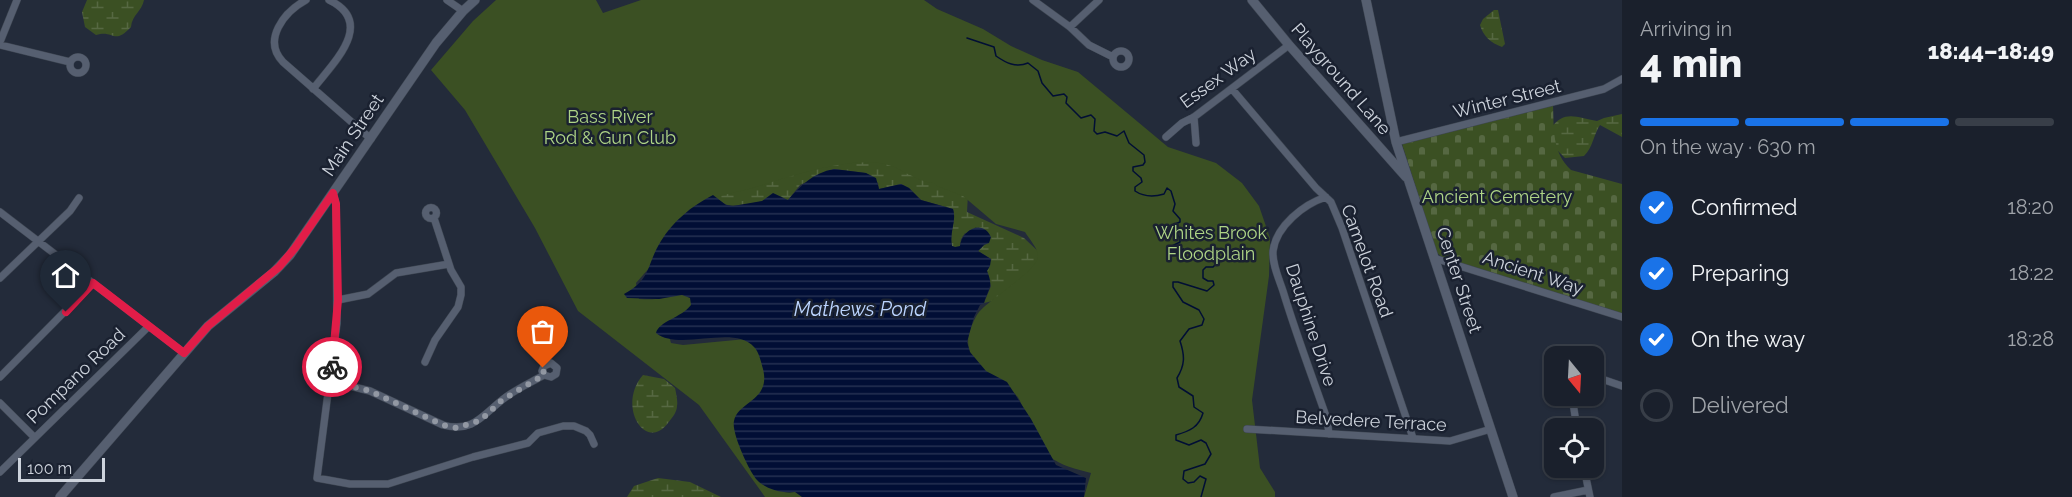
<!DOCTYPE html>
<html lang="en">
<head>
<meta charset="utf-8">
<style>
  body { margin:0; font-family:Raleway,sans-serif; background:#272d38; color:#f1f3f6; height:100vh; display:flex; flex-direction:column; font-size:22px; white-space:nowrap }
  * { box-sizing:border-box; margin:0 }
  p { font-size:20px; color:#9fa3a9 }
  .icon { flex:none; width:33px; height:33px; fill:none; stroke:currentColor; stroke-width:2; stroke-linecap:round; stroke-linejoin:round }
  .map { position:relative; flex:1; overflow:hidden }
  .side { display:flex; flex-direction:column; background:#1a202c; width:450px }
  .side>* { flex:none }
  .needle { width:39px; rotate:162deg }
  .controls { position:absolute; left:1544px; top:346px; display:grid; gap:12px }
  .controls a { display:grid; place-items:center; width:60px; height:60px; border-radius:12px; background:#1a202c; box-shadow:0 2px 4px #0004,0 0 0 2px #383e48; font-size:30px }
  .scale { position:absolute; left:18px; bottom:15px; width:87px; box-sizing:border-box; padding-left:6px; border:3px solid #cdd3dc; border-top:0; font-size:16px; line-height:21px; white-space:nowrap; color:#cdd3dc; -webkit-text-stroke:4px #1a2130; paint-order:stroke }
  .pin { position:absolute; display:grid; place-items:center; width:51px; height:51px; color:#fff; margin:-62px -26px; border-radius:50% 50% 50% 0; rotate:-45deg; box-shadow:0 0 6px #0007 }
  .pin .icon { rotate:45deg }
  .courier { position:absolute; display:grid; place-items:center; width:60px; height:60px; margin:-30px; border:4px solid #e11d48; border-radius:50%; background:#fff; color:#222; box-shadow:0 2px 8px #0007 }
  .summary em { font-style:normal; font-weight:800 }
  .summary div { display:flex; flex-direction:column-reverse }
  .summary { display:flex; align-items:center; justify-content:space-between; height:102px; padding:0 18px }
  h1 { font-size:39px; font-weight:800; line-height:45px }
  .bar { display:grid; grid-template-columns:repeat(4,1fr); gap:9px 6px; align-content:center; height:72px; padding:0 18px }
  .bar i { height:8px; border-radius:4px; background:#383e48 }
  .bar .on { background:#1a73e8 }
  .bar p { grid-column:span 4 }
  ol { padding:0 18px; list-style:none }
  li { display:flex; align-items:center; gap:18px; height:66px }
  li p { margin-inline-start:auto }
  li .icon { padding:6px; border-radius:50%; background:#1a73e8; color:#fff; stroke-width:4 }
  li:last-child { color:#9fa3a9 }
  li i { width:33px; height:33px; border:3px solid #383e48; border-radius:50% }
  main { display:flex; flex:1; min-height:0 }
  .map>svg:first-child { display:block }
</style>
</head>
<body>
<main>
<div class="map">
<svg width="1622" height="497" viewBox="0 0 1622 497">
  <defs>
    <pattern id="wetland-marsh" width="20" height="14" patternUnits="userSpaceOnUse" patternTransform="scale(1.5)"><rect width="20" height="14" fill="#3b5023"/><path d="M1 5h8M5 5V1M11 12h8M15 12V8" fill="none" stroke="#566842"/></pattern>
    <pattern id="cemetery-stones" width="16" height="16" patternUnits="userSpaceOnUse" patternTransform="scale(1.5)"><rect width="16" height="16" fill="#3b5023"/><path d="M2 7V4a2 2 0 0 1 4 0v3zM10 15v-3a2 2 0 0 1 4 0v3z" fill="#566842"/></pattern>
    <pattern id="water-rules" width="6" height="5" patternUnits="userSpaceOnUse" patternTransform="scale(1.5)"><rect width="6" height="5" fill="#010e35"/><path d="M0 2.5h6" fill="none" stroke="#253052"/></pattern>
  </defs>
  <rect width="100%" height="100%" fill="#232b3a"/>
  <path fill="url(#wetland-marsh)" d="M 87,0 L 144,0 C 142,11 132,15 131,27 C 113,46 114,29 96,35 L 85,27 L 82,12 Z
    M 1494,10 L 1498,10 L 1505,44 L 1502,47 C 1491,43 1483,36 1480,25 L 1483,19 Z
    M 1622,114 L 1622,137 L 1600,125 C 1593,136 1593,147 1584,156 L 1565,158 L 1557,150 L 1551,128 C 1565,109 1577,118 1597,121 L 1604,118 Z
    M 864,143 L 968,194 L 967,212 L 1024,238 L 1041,254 L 1041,261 L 997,300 L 984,303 L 991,286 L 987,271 L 991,259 L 978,251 L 984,245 L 965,233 L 961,239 L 960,246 L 958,248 L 952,246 C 949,231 956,224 953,209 L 921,200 L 909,188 L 901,184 L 879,189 L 878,183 L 866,173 L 834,169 L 800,185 L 788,200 C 770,196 738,210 725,204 C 721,202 717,198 713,195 Z
    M 643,375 L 664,379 L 675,388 C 676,393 678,401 677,406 C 677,412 672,418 668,423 C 646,453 616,406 643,375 Z
    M 658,478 L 690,482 L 721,497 L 627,497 L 634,486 Z"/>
  <path fill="url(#cemetery-stones)" d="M 1553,105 C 1554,130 1552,152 1571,170 L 1622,184 L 1622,315 L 1442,257 L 1437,253 L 1402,144 Z"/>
  <path fill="#3b5023" d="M 496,0 L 596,0 L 603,13 L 641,0 L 924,0 L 937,9 L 983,29 L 1011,46 L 1042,60 L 1078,72 L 1168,147 L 1216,163 L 1242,183 L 1259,206 L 1270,238 L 1269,276 L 1252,400 L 1260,468 L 1275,492 L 1275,497 L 1084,497 L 1091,473 C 1076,469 1061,466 1049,456 C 1032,441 1029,419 1019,399 C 1006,377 961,370 969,333 C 971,327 975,317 979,312 C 989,300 1039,269 1038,256 C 1038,248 1029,239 1025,232 L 996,224 L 963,196 L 937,186 L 934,183 C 915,182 899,165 879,163 C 842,158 786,178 749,189 C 729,194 707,197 689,210 C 683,215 681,227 676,234 C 664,252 650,267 636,283 L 639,299 C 668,301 671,295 694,279 L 693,309 L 676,318 L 667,329 L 671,343 L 683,345 L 746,339 L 768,355 L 804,497 L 765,497 L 699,405 L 578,311 L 535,228 L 465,110 L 431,70 L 473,21 Z"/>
  <path fill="url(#water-rules)" d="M 834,169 L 866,173 L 876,178 L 879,189 L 901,184 L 909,188 L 921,200 L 953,209 C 957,222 949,232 952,246 L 955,247 L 960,246 C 962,229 983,219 991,237 L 989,243 L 984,245 L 978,251 L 991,259 L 990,266 L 987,271 C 994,287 988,289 984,303 L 980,305 L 974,317 L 967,342 L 970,352 L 986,371 L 1007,382 L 1031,419 L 1056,465 L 1086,478 L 1084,497 L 802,497 L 795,492 C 783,494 765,489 757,480 C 749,471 731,432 734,421 C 738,401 771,401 763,369 C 761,362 759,352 754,347 C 733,324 680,352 656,333 C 659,321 681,318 691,305 L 690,298 L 682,295 L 659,299 L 627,298 L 624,294 C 652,279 646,265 661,241 C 673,221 692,206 713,195 L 726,205 L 733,206 L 762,201 L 773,193 L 788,200 C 801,185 813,173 834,169 Z"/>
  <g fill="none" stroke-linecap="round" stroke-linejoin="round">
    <path stroke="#010e35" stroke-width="1.5" d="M 967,38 L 994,47 L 996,56 C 1006,63 1016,68 1028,63 L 1038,71 L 1042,83 L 1053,96 L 1064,94 L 1067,97 L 1066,103 L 1081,118 L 1091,115 L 1095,119 L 1094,131 L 1097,134 L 1105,132 L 1117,136 L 1124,131 L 1129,143 L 1144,155 L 1145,162 L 1143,165 L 1133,167 L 1133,171 L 1141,178 L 1142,182 L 1135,187 L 1135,191 C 1144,197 1154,197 1164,194 L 1167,188 L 1171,191 L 1175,204 L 1173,211 L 1180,219 L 1180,222 L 1173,225 L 1172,228 L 1180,238 L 1180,242 L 1172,246 L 1168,246 L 1168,251 L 1177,254 L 1183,249 L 1199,259 L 1209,252 L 1215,256 L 1216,264 L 1213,267 L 1206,267 L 1203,270 L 1203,278 L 1208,281 L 1213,281 L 1214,285 L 1207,291 L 1178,282 L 1173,282 L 1173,287 L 1183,302 L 1199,310 L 1204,319 L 1202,325 L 1189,329 L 1180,341 C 1185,356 1185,365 1177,378 L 1179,387 L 1193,396 L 1194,407 L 1203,413 C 1199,427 1190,431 1176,435 L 1176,440 L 1189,445 L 1201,440 L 1206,443 L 1211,454 L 1205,464 L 1184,471 L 1183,479 L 1188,483 L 1194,482 L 1200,476 L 1206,479 L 1201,497"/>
    <g stroke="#3e4652" stroke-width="8">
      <path id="street" d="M 306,0 C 284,12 262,40 283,62 L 371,139
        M 447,0 L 463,11
        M 1033,0 L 1070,27 L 1089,45 L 1113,57
        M 1070,27 L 1099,0
        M 0,42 L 17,0
        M 0,45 L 70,62
        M1113 59a8 8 0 1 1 16 0a8 8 0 1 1-16 0Z
        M70 65a8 8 0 1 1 16 0a8 8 0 1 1-16 0Z
        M 313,89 C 332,64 377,23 329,0
        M 1232,89 L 1316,188 L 1331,202 L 1342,228 L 1413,438
        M 1194,117 L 1196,143
        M 1166,137 L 1182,123 L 1194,117 L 1289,45
        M 1396,142 L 1604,89 L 1622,79
        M 333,193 L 336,204 L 337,323 L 317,478 L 350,484 L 388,484 L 473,457 L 528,443 L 538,433 L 563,426 L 574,426 L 586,431 L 590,435 L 594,444
        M 1326,197 C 1304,204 1276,226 1273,251 C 1272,264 1279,279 1283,291 C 1296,334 1312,376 1327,419 L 1329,434
        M425.5 213a5.5 5.5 0 1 1 11 0a5.5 5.5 0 1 1-11 0Z
        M 0,212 L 184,353
        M 1434,258 L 1622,317
        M 0,278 L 70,211 L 79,198
        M 338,300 L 368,294 L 396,273 L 449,264
        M 425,362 L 435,340 L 458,307 L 461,295 L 461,287 L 451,270 L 434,218
        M 1593,376 L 1622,386
        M 0,377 L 93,283
        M 330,383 L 342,384 L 370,391 L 443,425 C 472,433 482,416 502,400 C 514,390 530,383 544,375 L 551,377 L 556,374 L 557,368 L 551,363 L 544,366 L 542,371 L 544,375
        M 1572,396 L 1577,429
        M 0,403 L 34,437
        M 1247,429 L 1450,441 L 1491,429
        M 1584,468 L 1590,497
        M 0,472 L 148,327
        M 1554,497 L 1588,490"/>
    </g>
    <g stroke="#3e4652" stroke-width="10">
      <path id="secondary" d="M 1252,0 L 1289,45 L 1406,177
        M 1366,0 L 1396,142 L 1513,497
        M 60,497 L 208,326 L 274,272 L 290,255 L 436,43 L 463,11 L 475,0"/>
    </g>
    <use href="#street" stroke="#565f70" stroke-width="7"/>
    <use href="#secondary" stroke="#565f70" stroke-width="9"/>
  </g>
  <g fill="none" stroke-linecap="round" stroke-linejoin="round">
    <path stroke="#9298a3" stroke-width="6" stroke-dasharray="0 10.8" d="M 332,367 L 330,384 L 350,386 L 370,391 L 443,425 L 457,428 L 481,420 L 502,400 L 544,375 L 543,368"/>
    <path stroke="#e11d48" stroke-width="8" d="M 66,312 L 93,283 L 184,353 L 208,326 L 279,267 L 295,248 L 333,193 L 336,204 L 338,300 L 332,367"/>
  </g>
  <g text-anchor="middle" stroke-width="5" stroke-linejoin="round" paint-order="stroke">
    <g font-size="18" fill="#cdd3dc" stroke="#1a2130">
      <text transform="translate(1218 78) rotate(-36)" y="6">Essex Way</text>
      <text transform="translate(1341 79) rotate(49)" y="6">Playground Lane</text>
      <text transform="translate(1507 99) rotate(-14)" y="6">Winter Street</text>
      <text transform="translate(353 135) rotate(-56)" y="6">Main Street</text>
      <text transform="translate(1367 261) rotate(70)" y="6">Camelot Road</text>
      <text transform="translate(1533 273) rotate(18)" y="6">Ancient Way</text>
      <text transform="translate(1459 280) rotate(72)" y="6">Center Street</text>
      <text transform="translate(1311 325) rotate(72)" y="6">Dauphine Drive</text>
      <text transform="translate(76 376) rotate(-44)" y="6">Pompano Road</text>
      <text transform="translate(1371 421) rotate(3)" y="6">Belvedere Terrace</text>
    </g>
    <g font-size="18" fill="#aed486" stroke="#1a2130">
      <text x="610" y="123">Bass River<tspan x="610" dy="21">Rod &amp; Gun Club</tspan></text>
      <text x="1497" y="203">Ancient Cemetery</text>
      <text x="1211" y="239">Whites Brook<tspan x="1211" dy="21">Floodplain</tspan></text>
    </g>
    <g font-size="20" font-style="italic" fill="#bbd4ff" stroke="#1a2130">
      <text x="860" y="316">Mathews Pond</text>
    </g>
  </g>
</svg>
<div class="controls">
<a><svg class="needle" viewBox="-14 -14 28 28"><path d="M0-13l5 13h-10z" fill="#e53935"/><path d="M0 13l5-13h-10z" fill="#9fa3a9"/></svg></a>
<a><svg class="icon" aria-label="locate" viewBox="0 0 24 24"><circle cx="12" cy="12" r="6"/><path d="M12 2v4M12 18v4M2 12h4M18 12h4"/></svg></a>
</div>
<div class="scale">100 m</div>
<div class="pin" style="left:543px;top:368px;background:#ea580c"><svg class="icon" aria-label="bag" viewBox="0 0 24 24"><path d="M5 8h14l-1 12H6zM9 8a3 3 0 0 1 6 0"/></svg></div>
<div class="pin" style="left:66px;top:312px;background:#1f2937"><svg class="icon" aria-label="home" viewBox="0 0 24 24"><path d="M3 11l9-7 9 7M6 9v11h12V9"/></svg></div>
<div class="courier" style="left:332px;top:367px"><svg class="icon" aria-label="bike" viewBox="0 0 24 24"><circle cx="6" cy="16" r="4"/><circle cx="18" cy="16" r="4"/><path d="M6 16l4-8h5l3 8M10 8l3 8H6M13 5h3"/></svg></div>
</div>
<section class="side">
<div class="summary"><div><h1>4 min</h1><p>Arriving in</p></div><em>18:44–18:49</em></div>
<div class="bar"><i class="on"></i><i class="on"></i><i class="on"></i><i></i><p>On the way · 630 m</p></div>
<ol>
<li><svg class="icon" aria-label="check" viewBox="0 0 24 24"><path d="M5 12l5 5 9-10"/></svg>Confirmed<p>18:20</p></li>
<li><svg class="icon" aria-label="check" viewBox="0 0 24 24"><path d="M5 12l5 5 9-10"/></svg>Preparing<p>18:22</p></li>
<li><svg class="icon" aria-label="check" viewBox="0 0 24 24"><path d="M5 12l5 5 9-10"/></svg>On the way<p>18:28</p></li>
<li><i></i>Delivered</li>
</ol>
</section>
</main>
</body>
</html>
